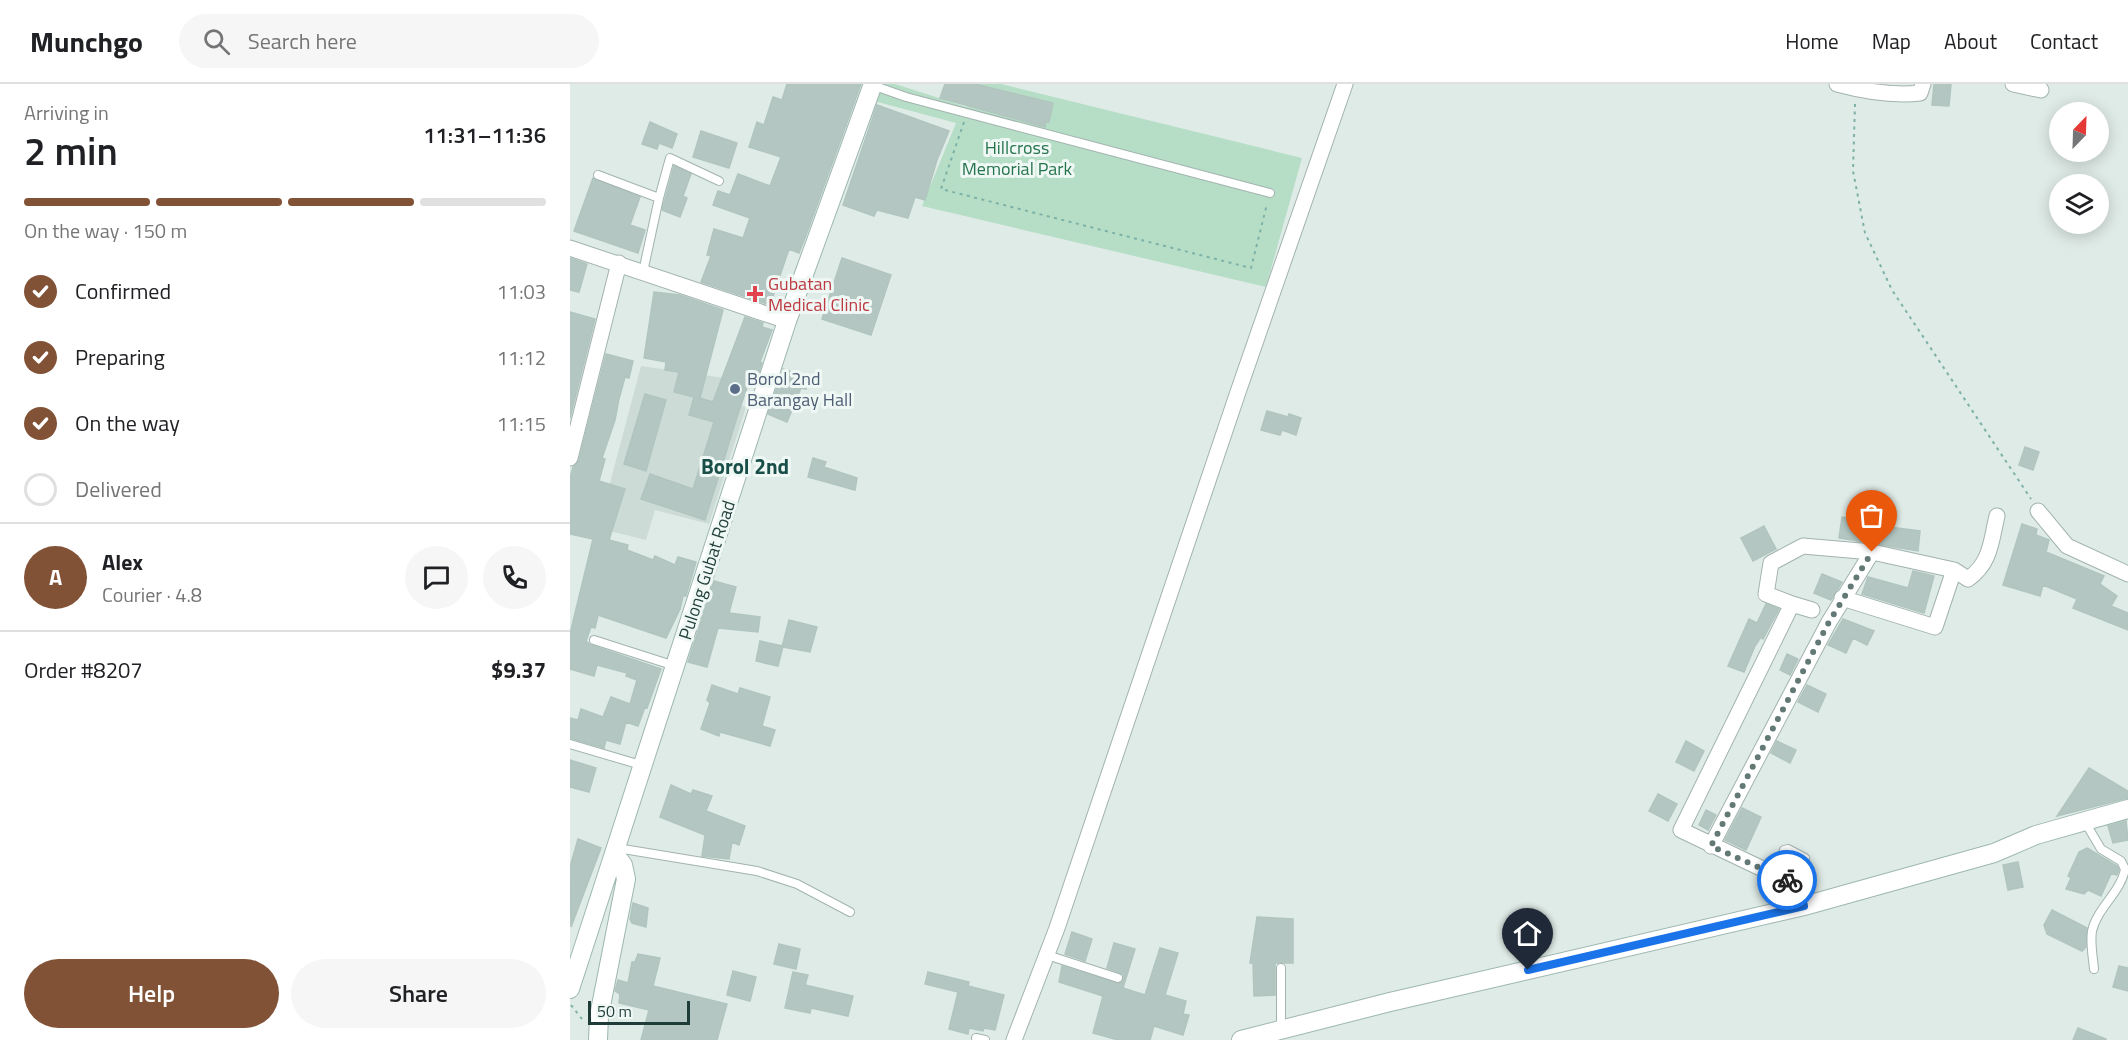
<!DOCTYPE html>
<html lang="en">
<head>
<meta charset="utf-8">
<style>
  body { margin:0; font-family:"Titillium Web",sans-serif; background:#f6f6f6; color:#202124; height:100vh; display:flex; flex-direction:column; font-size:22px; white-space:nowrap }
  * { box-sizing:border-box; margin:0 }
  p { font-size:20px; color:#757577 }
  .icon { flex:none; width:33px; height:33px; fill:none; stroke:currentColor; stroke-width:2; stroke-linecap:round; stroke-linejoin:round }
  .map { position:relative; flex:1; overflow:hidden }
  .side { display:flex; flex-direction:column; background:#fff; width:570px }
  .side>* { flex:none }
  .needle { width:39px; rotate:23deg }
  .tools { position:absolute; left:1479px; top:18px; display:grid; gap:12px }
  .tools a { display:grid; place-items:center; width:60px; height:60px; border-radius:50%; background:#fff; box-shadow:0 3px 15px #0003; font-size:30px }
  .scale { position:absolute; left:18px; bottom:15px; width:102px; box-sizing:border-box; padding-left:6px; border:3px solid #1f3c38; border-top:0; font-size:16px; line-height:21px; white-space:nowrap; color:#1f3c38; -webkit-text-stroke:4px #eff8f4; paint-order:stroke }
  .pin { position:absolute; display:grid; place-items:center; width:51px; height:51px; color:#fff; margin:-62px -26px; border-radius:50% 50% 50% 0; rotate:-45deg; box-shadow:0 0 6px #0007 }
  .pin .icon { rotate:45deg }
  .courier { position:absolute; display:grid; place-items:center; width:60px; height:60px; margin:-30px; border:4px solid #1a73e8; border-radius:50%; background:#fff; color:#222; box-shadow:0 2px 8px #0007 }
  .overview em { font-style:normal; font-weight:600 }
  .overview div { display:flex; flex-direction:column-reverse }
  .overview { display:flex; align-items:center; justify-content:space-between; height:102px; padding:0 24px }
  h1 { font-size:39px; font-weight:600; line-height:45px }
  .bar { display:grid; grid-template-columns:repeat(4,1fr); gap:9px 6px; align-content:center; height:72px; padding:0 24px }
  .bar i { height:8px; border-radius:4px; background:#e0e0e0 }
  .bar .active { background:#825237 }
  .bar p { grid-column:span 4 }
  .line { display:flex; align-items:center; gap:15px; padding:0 24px; border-top:2px solid #e0e0e0 }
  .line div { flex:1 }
  .round { display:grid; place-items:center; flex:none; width:63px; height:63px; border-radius:32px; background:#f6f6f6 }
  ol { padding:0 24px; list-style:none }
  li { display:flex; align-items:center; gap:18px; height:66px }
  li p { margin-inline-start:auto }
  li .icon { padding:6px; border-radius:50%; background:#825237; color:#fff; stroke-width:4 }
  li:last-child { color:#757577 }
  li i { width:33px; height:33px; border:3px solid #e0e0e0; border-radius:50% }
  .primary-button { display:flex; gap:12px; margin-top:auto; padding:12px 24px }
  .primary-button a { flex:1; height:69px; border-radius:36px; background:#825237; color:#fff; font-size:24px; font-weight:600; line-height:69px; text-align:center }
  .primary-button a+a { background:#f6f6f6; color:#202124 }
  header { display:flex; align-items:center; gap:36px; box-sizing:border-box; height:84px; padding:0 30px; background:#fff; border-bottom:2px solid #e0e0e0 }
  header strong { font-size:28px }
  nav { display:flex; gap:33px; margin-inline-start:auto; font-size:21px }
  .search { width:420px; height:54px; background:#f6f6f6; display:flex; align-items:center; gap:15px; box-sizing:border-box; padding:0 21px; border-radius:33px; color:#757577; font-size:22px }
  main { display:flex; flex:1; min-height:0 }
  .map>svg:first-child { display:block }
</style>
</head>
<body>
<header>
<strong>Munchgo</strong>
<div class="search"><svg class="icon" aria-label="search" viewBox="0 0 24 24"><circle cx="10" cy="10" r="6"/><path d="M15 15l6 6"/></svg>Search here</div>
<nav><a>Home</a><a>Map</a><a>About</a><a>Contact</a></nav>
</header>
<main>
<section class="side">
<div class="overview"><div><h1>2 min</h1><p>Arriving in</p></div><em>11:31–11:36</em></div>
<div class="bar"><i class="active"></i><i class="active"></i><i class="active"></i><i></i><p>On the way · 150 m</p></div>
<ol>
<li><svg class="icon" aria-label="check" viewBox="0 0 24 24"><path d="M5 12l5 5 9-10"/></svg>Confirmed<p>11:03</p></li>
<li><svg class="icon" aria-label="check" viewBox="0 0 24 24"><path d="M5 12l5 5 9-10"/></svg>Preparing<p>11:12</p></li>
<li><svg class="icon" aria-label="check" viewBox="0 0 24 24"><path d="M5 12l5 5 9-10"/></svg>On the way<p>11:15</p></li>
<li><i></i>Delivered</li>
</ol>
<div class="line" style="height:108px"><b class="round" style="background:#825237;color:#fff">A</b><div><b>Alex</b><p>Courier · 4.8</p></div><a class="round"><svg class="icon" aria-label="chat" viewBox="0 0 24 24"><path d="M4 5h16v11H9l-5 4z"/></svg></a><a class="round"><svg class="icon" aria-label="phone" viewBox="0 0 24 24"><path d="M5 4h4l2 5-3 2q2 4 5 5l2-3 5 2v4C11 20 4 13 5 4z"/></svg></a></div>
<div class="line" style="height:78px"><div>Order #8207</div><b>$9.37</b></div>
<div class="primary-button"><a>Help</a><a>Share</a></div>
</section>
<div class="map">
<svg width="1558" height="956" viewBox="0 0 1558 956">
  <rect width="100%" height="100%" fill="#dfebe7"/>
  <path fill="#cddbd6" d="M 71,282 L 155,294 L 148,314 L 176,323 L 139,440 L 85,426 L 76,456 L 28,444 Z"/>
  <path fill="#b6dec6" d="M 310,0 L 325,0 L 397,23 L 402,0 L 431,0 L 732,74 L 696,203 L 352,122 L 386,39 L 304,17 Z"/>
  <path fill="#b4c6c1" stroke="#b1c5bf" stroke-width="1.5" d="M 217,0 L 291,0 L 238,146 L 229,169 L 219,165 L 200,221 L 131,198 L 141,172 L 137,171 L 144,145 L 173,154 L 180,134 L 143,121 L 148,107 L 160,111 L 168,90 L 200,102 L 211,73 L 179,63 L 187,38 L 194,41 L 203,13 L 212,16 Z
    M 375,0 L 405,0 L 483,19 L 479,38 L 476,37 L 475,43 L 370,14 Z
    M 1364,0 L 1381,0 L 1379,22 L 1362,21 Z
    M 307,21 L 379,47 L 367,76 L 355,116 L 345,113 L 338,134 L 307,126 L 304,132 L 273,121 Z
    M 80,38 L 107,50 L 102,64 L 89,59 L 87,65 L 72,60 Z
    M 131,47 L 167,59 L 159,84 L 123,73 Z
    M 104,82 L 121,90 L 113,112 L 117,114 L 110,133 L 92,126 Z
    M 23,94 L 70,113 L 60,141 L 75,146 L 68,169 L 4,147 Z
    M 0,174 L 17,180 L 9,208 L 0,206 Z
    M 272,174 L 321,191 L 301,251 L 252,235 Z
    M 84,208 L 110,211 L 153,226 L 130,314 L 143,318 L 175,233 L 193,239 L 192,243 L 202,246 L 190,278 L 192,279 L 188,291 L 181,292 L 168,330 L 135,436 L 71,415 L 80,390 L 123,405 L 144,338 L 119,331 L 124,313 L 104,308 L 109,288 L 95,286 L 96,278 L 74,274 Z
    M 0,228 L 25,235 L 0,334 Z
    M 36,270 L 63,277 L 59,294 L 55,293 L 49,315 L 45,336 L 32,374 L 35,375 L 29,397 L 55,405 L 39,456 L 58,461 L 57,466 L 83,476 L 85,472 L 105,481 L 108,473 L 126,478 L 116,512 L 113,512 L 110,525 L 96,554 L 28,531 L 25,544 L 21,543 L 16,557 L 21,561 L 91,585 L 77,624 L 75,623 L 68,642 L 56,638 L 50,660 L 36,656 L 34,664 L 0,654 L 0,634 L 8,636 L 11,625 L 33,633 L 41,613 L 60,620 L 67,596 L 56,592 L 57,589 L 27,581 L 24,592 L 0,585 L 0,550 L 23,455 L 0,450 L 0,394 L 3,383 L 9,376 Z
    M 213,285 L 239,293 L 236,305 L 231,304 L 217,338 L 198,330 Z
    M 75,310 L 96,316 L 76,387 L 54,380 Z
    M 697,327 L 718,333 L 719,330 L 731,334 L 726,351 L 712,346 L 710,351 L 691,346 Z
    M 1455,363 L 1469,368 L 1463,386 L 1449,381 Z
    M 243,374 L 256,378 L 254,383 L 287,394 L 285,406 L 238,393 Z
    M 1272,433 L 1291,436 L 1304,441 L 1350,447 L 1348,467 L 1269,454 Z
    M 1452,440 L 1467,445 L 1466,451 L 1479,456 L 1476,468 L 1534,492 L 1530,500 L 1547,512 L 1541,522 L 1558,529 L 1558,546 L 1503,524 L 1507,515 L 1473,501 L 1470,512 L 1433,501 Z
    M 1194,442 L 1206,465 L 1183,477 L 1171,454 Z
    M 1343,487 L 1364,492 L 1354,529 L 1292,510 L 1298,493 L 1338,504 Z
    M 1252,490 L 1272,498 L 1261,516 L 1244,509 Z
    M 144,497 L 166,503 L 159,529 L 190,533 L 188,548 L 148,544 L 137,583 L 118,578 Z
    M 1196,520 L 1209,525 L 1193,555 L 1191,553 L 1185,562 L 1174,588 L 1158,582 L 1179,535 L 1187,539 Z
    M 1273,535 L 1304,547 L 1297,561 L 1283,554 L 1276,569 L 1258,561 Z
    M 219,536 L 247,543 L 240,568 L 212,563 Z
    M 190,557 L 213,562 L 208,582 L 186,577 Z
    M 1217,570 L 1228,575 L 1220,591 L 1210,586 Z
    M 142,601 L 168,610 L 170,604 L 200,613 L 192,642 L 205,646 L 200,662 L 150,648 L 149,652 L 131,645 L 140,619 L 137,616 Z
    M 1237,601 L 1256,610 L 1248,628 L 1228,618 Z
    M 1116,657 L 1134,667 L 1124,687 L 1106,678 Z
    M 1207,657 L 1226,666 L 1220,679 L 1201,669 Z
    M 0,676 L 26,684 L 19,708 L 0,703 Z
    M 1519,684 L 1558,707 L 1558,714 L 1487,732 Z
    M 101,701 L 121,710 L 123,706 L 142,712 L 136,727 L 175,742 L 169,761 L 162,758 L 159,775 L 132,772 L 135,751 L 90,733 Z
    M 1088,710 L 1107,720 L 1098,737 L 1079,727 Z
    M 1172,724 L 1191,733 L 1176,766 L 1155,756 Z
    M 1136,726 L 1146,731 L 1138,746 L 1129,741 Z
    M 1556,737 L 1558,756 L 1543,759 L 1538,742 Z
    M 8,755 L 31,764 L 1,843 L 0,783 Z
    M 1517,764 L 1547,782 L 1549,786 L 1547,791 L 1541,790 L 1531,812 L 1518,806 L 1514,810 L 1496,805 L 1501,794 L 1498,792 L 1509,768 Z
    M 1448,778 L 1453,803 L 1438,806 L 1433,781 Z
    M 1243,783 L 1245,802 L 1240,803 L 1238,798 L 1229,792 L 1228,784 Z
    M 63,819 L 78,824 L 76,843 L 62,839 L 60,835 Z
    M 1482,826 L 1517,844 L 1516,863 L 1512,867 L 1477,850 L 1474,841 Z
    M 687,833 L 723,835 L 723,879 L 705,879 L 705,911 L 684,912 L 683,879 L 680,879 Z
    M 502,848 L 522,855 L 515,877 L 495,870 Z
    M 544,859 L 565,865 L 553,904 L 575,911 L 590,864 L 608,869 L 595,911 L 616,917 L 613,930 L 619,931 L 613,951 L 584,942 L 580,956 L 548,956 L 523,949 L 533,912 L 489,898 L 492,882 L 550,900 L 554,895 L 553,890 L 537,884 Z
    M 209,860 L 230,865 L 226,885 L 204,880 Z
    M 68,870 L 90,874 L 83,902 L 157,920 L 147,956 L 71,956 L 79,926 L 49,919 L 50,910 L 45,907 L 48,896 L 58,899 L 62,878 L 65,878 Z
    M 1549,882 L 1558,884 L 1558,907 L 1543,903 Z
    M 163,887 L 186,893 L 180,917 L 157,911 Z
    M 223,888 L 238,891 L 235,901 L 283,912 L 278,932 L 241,924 L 240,929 L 215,924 Z
    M 358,888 L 399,898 L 398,902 L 434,911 L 425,946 L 414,944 L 413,947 L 399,944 L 398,950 L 379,945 L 388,908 L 355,900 Z
    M 1508,944 L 1536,955 L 1536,956 L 1503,956 Z"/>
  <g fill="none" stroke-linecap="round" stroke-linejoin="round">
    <g stroke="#a2b3af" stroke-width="10">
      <path id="lane" d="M 302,1 L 336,13 L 700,109
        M 28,91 L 89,114
        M 73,188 L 89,114 L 100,74 L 149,97
        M 24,556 L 105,582
        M 0,660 L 71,681
        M 1515,738 L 1531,765 L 1551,777 L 1555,785 C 1551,808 1527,824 1522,847 C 1520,859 1523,873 1524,885
        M 47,764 L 187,787 L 227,800 L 280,828
        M 1207,790 L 1214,766 L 1218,765 L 1235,774
        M 477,871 L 548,894
        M 711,945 L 711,884
        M 406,954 L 415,956"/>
    </g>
    <g stroke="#a2b3af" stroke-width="17">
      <path id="street" d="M 1267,0 C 1293,7 1323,12 1350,9 L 1353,0
        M 1443,0 L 1471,6
        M 0,164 L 217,237
        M 0,374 L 49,179
        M 1468,427 L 1497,462 L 1558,490
        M 1272,514 L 1365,543 L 1384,486
        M 1222,520 L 1196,510 L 1201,479 L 1233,462 L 1302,468
        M 1141,762 L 1259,538 L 1302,468 L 1384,486 L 1398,495 C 1421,479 1421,457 1427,432
        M 1234,822 L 1230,804 L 1222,799 L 1111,746 L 1222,520 L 1242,526
        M 444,956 L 487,844 L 668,308 L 775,0"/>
    </g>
    <g stroke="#9db7b1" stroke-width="20">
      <path id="secondary" d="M 0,905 L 217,237 L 303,0
        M 28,956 L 29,932 L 56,795 L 53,781 L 44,769
        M 671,956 L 820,918 L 1234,822 L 1424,769 L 1466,751 L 1558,725"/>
    </g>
    <path stroke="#7db1a7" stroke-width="2" stroke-dasharray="3 4.5" stroke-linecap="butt" d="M 1285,20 L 1283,87 L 1295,149 L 1322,206 L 1461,415
      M 394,38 L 371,105 L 681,184 L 697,120
      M 1,921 L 12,935"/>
    <use href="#lane" stroke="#fff" stroke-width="8"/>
    <use href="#street" stroke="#fff" stroke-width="15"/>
    <use href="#secondary" stroke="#fff" stroke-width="18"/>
  </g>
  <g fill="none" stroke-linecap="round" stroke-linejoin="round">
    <path stroke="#627975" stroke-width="6" stroke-dasharray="0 10.8" d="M 1217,796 L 1141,762 L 1259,538 L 1302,468"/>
    <path stroke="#1a73e8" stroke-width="8" d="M 958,886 L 1234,822 L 1230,804 L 1217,796"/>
  </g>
  <path fill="#e0444e" stroke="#eff8f4" stroke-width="2" d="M182 201h6v6h6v6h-6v6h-6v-6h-6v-6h6z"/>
  <circle fill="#5c6f8a" stroke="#eff8f4" stroke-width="2" cx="165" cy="305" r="6"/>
  <g text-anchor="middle" stroke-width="6" stroke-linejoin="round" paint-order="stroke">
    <g font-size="18" fill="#27754f" stroke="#eff8f4">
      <text x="447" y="70">Hillcross<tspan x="447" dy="21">Memorial Park</tspan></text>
    </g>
    <g font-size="18" fill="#be3a42" stroke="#eff8f4" text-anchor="start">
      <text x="198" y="206">Gubatan<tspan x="198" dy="21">Medical Clinic</tspan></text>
    </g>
    <g font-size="18" fill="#4e5e75" stroke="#eff8f4" text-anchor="start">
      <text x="177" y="301">Borol 2nd<tspan x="177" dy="21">Barangay Hall</tspan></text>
    </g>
    <g font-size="18" fill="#1f3c38" stroke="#eff8f4">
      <text transform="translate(137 486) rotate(-72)" y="6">Pulong Gubat Road</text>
    </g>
    <g font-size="21" font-weight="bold" fill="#1a4f49" stroke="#eff8f4">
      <text x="175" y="390">Borol 2nd</text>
    </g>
  </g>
</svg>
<div class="tools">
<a><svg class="needle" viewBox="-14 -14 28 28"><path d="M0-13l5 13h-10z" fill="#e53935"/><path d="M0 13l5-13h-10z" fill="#757577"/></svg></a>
<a><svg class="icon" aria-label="layers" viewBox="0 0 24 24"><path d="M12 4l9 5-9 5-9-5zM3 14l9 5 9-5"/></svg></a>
</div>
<div class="scale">50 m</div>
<div class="pin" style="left:1302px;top:468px;background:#ea580c"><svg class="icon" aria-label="bag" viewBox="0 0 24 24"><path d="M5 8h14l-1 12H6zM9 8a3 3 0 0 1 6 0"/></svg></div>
<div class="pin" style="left:958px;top:886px;background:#1f2937"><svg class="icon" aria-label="home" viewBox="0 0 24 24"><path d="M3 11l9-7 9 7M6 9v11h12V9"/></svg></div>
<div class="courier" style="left:1217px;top:796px"><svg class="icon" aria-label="bike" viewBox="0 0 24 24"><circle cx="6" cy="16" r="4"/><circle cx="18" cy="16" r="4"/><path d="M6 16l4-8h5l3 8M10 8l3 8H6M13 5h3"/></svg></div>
</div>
</main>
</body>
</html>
